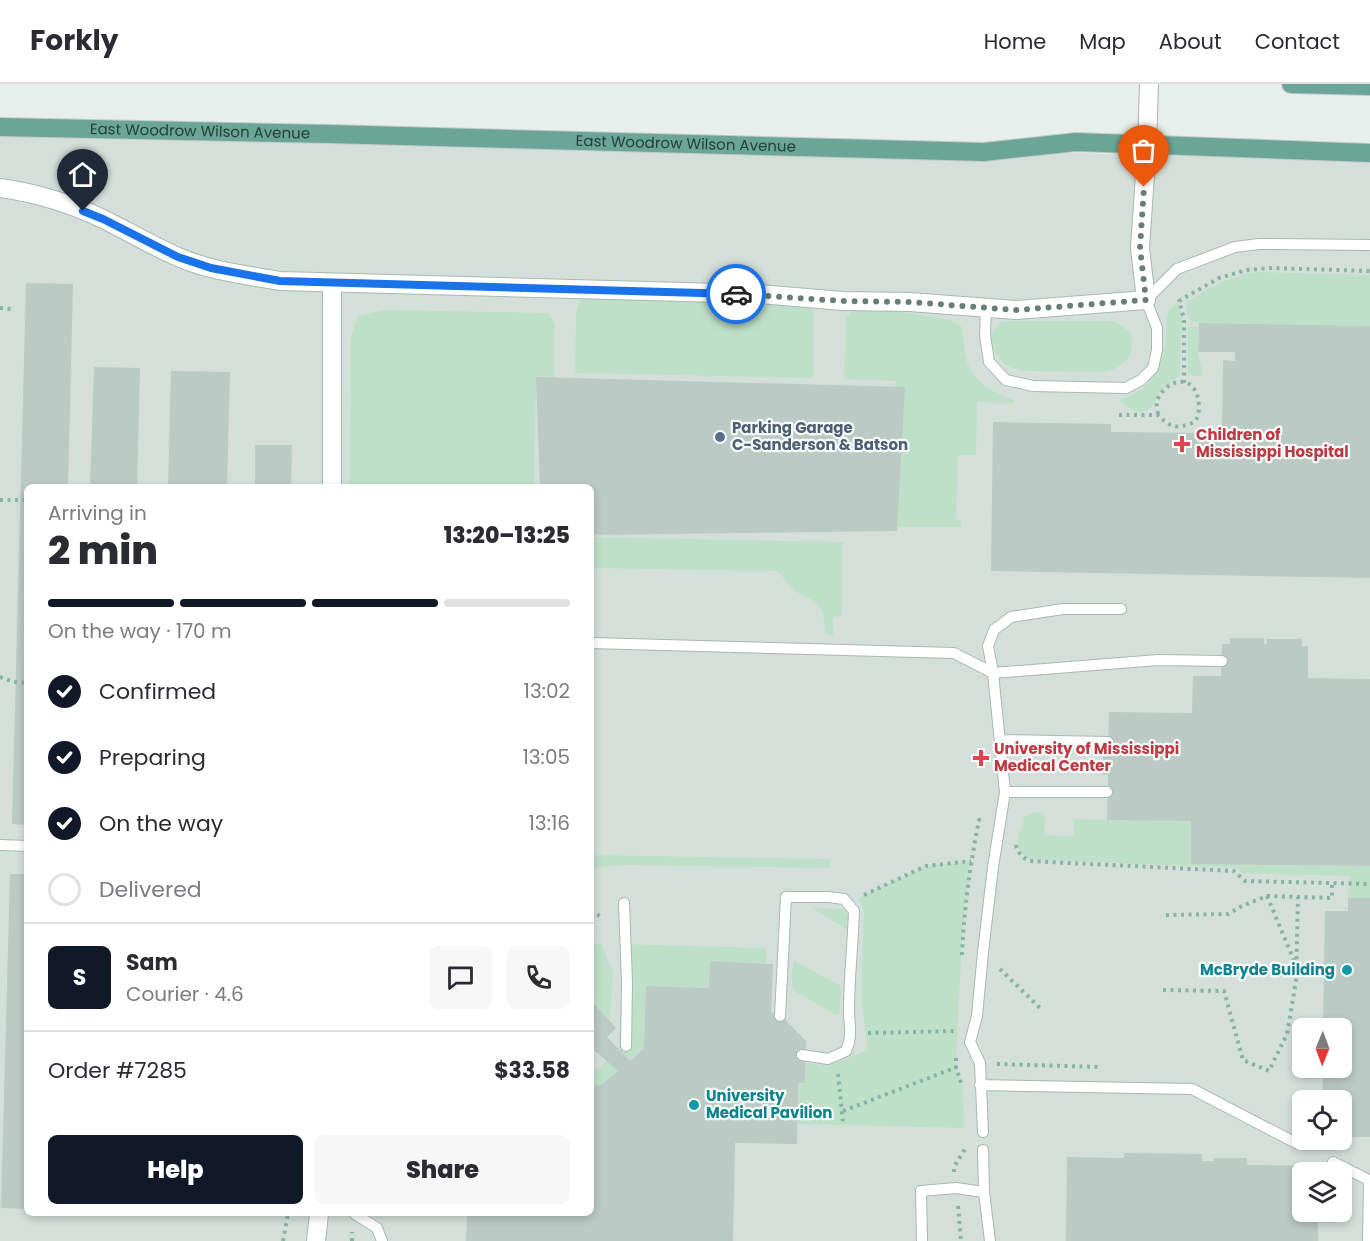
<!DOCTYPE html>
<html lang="en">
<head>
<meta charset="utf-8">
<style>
  body { margin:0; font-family:Poppins,sans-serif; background:#f7f7f7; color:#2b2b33; height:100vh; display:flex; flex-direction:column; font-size:22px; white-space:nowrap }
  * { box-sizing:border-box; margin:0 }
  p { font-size:20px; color:#7c7c81 }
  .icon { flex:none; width:33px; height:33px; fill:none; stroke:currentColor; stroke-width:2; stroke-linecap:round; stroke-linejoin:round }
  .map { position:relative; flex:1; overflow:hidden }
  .sheet { position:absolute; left:24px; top:400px; width:570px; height:732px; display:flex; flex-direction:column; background:#fff; border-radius:9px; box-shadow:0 3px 9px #0003 }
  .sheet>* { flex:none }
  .needle { width:39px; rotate:181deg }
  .fabs { position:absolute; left:1292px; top:934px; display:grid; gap:12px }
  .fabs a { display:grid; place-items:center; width:60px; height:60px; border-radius:9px; background:#fff; box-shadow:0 3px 9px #0003; font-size:30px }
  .pin { position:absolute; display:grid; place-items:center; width:51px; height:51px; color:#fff; margin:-62px -26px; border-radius:50% 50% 50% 0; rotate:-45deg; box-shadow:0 0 6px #0007 }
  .pin .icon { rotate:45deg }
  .courier { position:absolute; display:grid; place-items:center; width:60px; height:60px; margin:-30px; border:4px solid #1a73e8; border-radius:50%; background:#fff; color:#222; box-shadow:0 2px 8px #0007 }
  .headline em { font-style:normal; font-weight:800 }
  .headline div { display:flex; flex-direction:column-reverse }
  .headline { display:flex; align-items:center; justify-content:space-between; height:102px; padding:0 24px }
  h1 { font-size:39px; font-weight:800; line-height:45px }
  .bar { display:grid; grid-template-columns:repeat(4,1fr); gap:9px 6px; align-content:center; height:72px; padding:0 24px }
  .bar i { height:8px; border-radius:4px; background:#e1e1e2 }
  .bar .on { background:#111827 }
  .bar p { grid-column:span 4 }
  .line { display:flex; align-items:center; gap:15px; padding:0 24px; border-top:2px solid #e1e1e2 }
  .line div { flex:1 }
  .round { display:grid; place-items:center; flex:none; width:63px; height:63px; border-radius:9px; background:#f7f7f7 }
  ol { padding:0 24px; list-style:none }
  li { display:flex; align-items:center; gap:18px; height:66px }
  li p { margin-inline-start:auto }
  li .icon { padding:6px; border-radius:50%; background:#111827; color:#fff; stroke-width:4 }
  li:last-child { color:#7c7c81 }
  li i { width:33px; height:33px; border:3px solid #e1e1e2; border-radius:50% }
  .cta { display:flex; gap:12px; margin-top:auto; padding:12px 24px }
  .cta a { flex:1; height:69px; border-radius:9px; background:#111827; color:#fff; font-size:24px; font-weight:800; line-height:69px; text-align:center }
  .cta a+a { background:#f7f7f7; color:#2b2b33 }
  header { display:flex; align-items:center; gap:36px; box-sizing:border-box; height:84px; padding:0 30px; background:#fff; border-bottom:2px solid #e1e1e2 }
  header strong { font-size:28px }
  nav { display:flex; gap:33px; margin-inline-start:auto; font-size:21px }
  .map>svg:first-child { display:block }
</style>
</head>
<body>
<header>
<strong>Forkly</strong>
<nav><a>Home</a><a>Map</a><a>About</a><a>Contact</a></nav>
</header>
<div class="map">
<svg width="1370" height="1157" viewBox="0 0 1370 1157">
  <rect width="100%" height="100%" fill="#e6efeb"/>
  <path fill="#d4dfda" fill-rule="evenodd" d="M 0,43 L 1370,76 L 1370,1157 L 0,1157 ZM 27,404 L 591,404 L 591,1130 L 27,1130 ZM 1302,945 L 1341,945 L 1341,984 L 1302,984 ZM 1302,1017 L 1341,1017 L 1341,1056 L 1302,1056 ZM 1302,1089 L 1341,1089 L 1341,1128 L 1302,1128 Z"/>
  <path fill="#bfe0c8" d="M 1258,188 L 1370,191 L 1370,242 L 1199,239 L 1189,236 L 1185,219 C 1210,203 1229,192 1258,188 Z
    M 583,214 L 798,217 C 805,221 812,223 814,231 L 813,294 L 575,289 L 576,229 L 579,219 Z
    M 1178,218 L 1182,232 L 1180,291 C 1174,296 1167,300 1161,306 C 1158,310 1157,315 1154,319 C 1143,336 1132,326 1120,318 L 1121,315 C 1153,305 1164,283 1166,251 C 1167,238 1164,226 1178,218 Z
    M 861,221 L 950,236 L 961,242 C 964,251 964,261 965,270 C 970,295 991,309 1014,316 L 1015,319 L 977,318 L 976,371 L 958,371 L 956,436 L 961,437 L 961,443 L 891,443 L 896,297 L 844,295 L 846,234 L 855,223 Z
    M 385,226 L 548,229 L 554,238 L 555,243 L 554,302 L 536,303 L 534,403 L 349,404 L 351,252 L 358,232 Z
    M 1002,237 L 1114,237 L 1129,247 C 1139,267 1124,285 1104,288 L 1021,287 L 1006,281 L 997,272 L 991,261 L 992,251 L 994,246 Z
    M 1188,243 L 1199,243 L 1198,268 L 1203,292 L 1194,292 L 1188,288 Z
    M 591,453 L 843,458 L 842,532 L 833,533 L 833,553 L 825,548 C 824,534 824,522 810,514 C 807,513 804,513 801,511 C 795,507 783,493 777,487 L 591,484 Z
    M 1040,728 L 1044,730 L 1045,735 L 1044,751 L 1074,752 L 1074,735 L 1191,737 L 1191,780 L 1370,782 L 1370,814 L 1348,814 L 1349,792 L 1242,789 L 1236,784 L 1029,775 C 1015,767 1015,753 1024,740 L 1023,734 L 1029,730 Z
    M 591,771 L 830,775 L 830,784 L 625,781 L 591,784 Z
    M 971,777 L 963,843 L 959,913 L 956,983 L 963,1003 L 964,1044 L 797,1040 L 798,999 L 805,999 L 806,979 L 828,982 L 868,966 L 861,913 L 864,826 L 858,814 L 926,782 Z
    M 812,824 L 843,825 L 851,835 L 851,848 Z
    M 601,859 L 613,888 L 610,937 L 591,916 L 591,862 Z
    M 623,860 L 767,864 L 766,879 L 710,877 L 709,904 L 646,902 L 644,964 L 630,977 L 619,966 Z
    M 794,877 L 841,902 L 840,930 L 836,931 L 833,929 L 796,908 C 789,900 792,886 794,877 Z
    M 607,976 L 618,987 L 601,1001 L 591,1001 L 591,985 L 599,985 Z"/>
  <path fill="#bbcac4" d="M 26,199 L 73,200 L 68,404 L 27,404 L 27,741 L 12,740 Z
    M 1199,239 L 1370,242 L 1370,494 L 991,487 L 993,338 L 1111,340 L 1111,348 L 1222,349 L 1223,276 L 1235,277 L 1235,268 L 1198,268 Z
    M 94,283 L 140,284 L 137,404 L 90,404 Z
    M 171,287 L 230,288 L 227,404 L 168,404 Z
    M 536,293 L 905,303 L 897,447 L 591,451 L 591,404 L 540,404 Z
    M 255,361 L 292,361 L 291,404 L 255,404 Z
    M 1230,554 L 1264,554 L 1264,560 L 1267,560 L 1267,555 L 1302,555 L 1302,563 L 1308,562 L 1308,594 L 1370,595 L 1370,782 L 1191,780 L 1191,737 L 1107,736 L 1108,691 L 1103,691 L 1103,668 L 1108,668 L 1109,628 L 1192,629 L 1193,592 L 1221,592 L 1222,560 L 1230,560 Z
    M 10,790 L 27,790 L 27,1125 L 1,1124 Z
    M 1348,814 L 1370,814 L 1370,1053 L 1341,1053 L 1341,1017 L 1322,1017 L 1323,984 L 1341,984 L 1341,945 L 1323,945 L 1325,827 L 1348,827 Z
    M 710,877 L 773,880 L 771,929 L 779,929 L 806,957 L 805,999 L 798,999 L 797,1060 L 735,1059 L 733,1157 L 466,1157 L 467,1130 L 591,1130 L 591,1001 L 601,1001 L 618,987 L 594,966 L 591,969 L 591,916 L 616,944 L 607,953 L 630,977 L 644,964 L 646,902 L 709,904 Z
    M 1124,1069 L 1202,1070 L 1202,1077 L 1214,1077 L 1214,1074 L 1247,1074 L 1247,1081 L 1319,1082 L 1319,1089 L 1302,1089 L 1302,1128 L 1318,1128 L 1318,1157 L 1066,1157 L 1067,1073 L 1124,1074 Z"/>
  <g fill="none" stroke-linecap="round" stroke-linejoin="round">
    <g stroke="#a8b8b2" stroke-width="12">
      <path id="lane" d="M 986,224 L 985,251 L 989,278 L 1006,296 L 1033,302 L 1126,304 L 1141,296 L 1153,284 L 1157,266 L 1157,244 L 1146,216 L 1177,185 L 1235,163 L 1259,160 L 1370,161
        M 591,559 L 954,569 L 993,589
        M 993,589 L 988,562 L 994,546 L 1011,533 L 1063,525 L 1121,525
        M 1000,656 L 1108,658
        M 1005,708 L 1107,708
        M 0,761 L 27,762
        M 624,819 L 627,899 L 626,962
        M 780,932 L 786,813 L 828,813 L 844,815 L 854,827 C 853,860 849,893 849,926 C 849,943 853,951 846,967 L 828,975 L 802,971
        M 980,1001 L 1192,1005 L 1296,1059
        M 983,1048 L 980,979 L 970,958 L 977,932 L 983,868 L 993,783 L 1005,708 L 993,589 L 1158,576 L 1222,577
        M 983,1066 L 984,1108 L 990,1157
        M 1333,1078 L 1369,1096 L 1368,1157
        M 355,1130 L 377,1144 L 382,1157
        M 922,1157 L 921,1107 L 956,1104 L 984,1108"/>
    </g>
    <g stroke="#a8b8b2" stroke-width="20">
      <path id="street" d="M 0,104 C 36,109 72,120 105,136 C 129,148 153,162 178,173 C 210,187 246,191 280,197 L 759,210 L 843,217 L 910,218 L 1016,226 L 1146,216 L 1140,164 L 1147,61 L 1149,0
        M 332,404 L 332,199
        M 316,1157 L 319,1130"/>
    </g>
    <g stroke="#c2cac8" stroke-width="20">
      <g id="primary">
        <path d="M 1291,0 L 1370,2"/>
        <path id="s1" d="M 0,43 L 330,50 L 984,68 L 1076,58 L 1370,69"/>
      </g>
    </g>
    <path stroke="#86b3a5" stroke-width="4" stroke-dasharray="3 4.5" stroke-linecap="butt" d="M 0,224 L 11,225
      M 1184,299 L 1184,235 L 1179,217 L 1219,194 L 1247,186 L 1272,184 L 1370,187
      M 1119,331 L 1158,331 C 1164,338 1172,344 1182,342 C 1186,341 1192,340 1195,337 C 1202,329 1199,308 1191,301 C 1178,292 1161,304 1157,317 C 1156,321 1158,327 1158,331
      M 0,416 L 27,416
      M 0,593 L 14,598 L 27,599
      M 1016,761 C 1017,769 1023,773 1029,777 L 1234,787 L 1245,797 L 1370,800
      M 864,811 L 926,782 L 971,777
      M 1267,812 L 1295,879
      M 591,826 L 601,833
      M 1166,831 L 1228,830 L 1242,822 L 1267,812 L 1332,814 L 1332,799
      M 962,871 C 964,825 970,781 979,736 L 985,737
      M 1000,885 L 1040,924
      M 1163,906 L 1224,907 L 1243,976 L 1269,987 L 1287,950 L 1296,897 L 1298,813
      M 868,949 L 956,947
      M 956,974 L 956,983 L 961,999
      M 997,980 L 1101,983
      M 838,990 L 843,1037
      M 843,1027 L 957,983
      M 1317,1056 L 1327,1061
      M 954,1088 L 954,1083 L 965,1065
      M 958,1122 L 961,1157
      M 283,1157 L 288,1130
      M 352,1157 L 352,1148"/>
    <use href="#lane" stroke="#fff" stroke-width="10"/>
    <use href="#street" stroke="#fff" stroke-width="18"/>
    <use href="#primary" stroke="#6aa596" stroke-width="18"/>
  </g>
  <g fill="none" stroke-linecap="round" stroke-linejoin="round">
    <path stroke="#687f78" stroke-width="6" stroke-dasharray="0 10.8" d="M 736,210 L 843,217 L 910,218 L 1016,226 L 1146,216 L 1140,164 L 1144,103"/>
    <path stroke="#1a73e8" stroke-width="8" d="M 83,127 L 103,135 L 178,173 L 211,184 L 280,197 L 736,210"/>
  </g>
  <circle fill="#5c6f8a" stroke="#f7fbf9" stroke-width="2" cx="720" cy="353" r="6"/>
  <g fill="#e0444e" stroke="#f7fbf9" stroke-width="2">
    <path d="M1179 351h6v6h6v6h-6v6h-6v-6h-6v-6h6z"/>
    <path d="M978 665h6v6h6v6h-6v6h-6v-6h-6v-6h6z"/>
  </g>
  <g fill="#0f9aa8" stroke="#f7fbf9" stroke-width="2">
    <circle cx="1347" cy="886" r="6"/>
    <circle cx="694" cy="1021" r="6"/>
  </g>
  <g text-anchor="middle" stroke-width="4.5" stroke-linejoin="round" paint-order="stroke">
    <g font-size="15" fill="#24423a" stroke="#f7fbf9">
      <text dy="5" stroke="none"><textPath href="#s1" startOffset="200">East Woodrow Wilson Avenue</textPath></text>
      <text dy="5" stroke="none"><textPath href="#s1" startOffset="686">East Woodrow Wilson Avenue</textPath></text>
    </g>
    <g font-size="15" font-weight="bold" fill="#4e5e75" stroke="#f7fbf9" text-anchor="start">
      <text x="732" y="349">Parking Garage<tspan x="732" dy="17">C-Sanderson &amp; Batson</tspan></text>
    </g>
    <g font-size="15" font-weight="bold" fill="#be3a42" stroke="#f7fbf9" text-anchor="start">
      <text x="1196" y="356">Children of<tspan x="1196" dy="17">Mississippi Hospital</tspan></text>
      <text x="994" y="670">University of Mississippi<tspan x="994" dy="17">Medical Center</tspan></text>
    </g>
    <g font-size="15" font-weight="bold" fill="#0d838f" stroke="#f7fbf9" text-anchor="end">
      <text x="1335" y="891">McBryde Building</text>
      <text x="706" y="1017" text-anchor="start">University<tspan x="706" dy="17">Medical Pavilion</tspan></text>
    </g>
  </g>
</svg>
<div class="fabs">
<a><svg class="needle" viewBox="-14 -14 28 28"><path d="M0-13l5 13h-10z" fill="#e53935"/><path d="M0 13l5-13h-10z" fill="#7c7c81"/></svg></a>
<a><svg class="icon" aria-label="locate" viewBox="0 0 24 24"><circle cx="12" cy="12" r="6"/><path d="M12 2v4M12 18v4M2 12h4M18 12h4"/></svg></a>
<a><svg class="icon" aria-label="layers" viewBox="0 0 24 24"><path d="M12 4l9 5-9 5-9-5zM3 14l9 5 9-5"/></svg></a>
</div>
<div class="pin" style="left:1144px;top:103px;background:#ea580c"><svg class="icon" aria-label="bag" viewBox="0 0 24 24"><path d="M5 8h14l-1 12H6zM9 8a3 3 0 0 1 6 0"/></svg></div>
<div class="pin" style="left:83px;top:127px;background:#1f2937"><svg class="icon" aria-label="home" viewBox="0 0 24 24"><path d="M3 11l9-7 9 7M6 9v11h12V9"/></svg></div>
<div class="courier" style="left:736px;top:210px"><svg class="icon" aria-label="car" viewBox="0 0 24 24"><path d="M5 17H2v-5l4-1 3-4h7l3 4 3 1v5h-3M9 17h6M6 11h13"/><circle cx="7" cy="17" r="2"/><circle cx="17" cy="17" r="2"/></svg></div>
<section class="sheet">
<div class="headline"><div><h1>2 min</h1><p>Arriving in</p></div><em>13:20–13:25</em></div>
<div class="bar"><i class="on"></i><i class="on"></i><i class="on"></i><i></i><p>On the way · 170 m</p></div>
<ol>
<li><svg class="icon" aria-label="check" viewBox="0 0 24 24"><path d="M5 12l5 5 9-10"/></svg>Confirmed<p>13:02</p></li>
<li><svg class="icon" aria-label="check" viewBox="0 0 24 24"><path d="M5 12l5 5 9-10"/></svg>Preparing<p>13:05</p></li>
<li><svg class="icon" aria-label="check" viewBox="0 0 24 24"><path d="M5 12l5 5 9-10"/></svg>On the way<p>13:16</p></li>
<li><i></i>Delivered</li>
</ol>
<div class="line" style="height:108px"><b class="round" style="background:#111827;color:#fff">S</b><div><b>Sam</b><p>Courier · 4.6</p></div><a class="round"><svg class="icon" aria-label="chat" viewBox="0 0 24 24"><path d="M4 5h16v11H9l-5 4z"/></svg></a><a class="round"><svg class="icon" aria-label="phone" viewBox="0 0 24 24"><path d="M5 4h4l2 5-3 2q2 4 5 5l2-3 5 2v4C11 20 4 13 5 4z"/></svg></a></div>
<div class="line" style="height:78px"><div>Order #7285</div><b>$33.58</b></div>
<div class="cta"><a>Help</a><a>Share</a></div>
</section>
</div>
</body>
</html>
